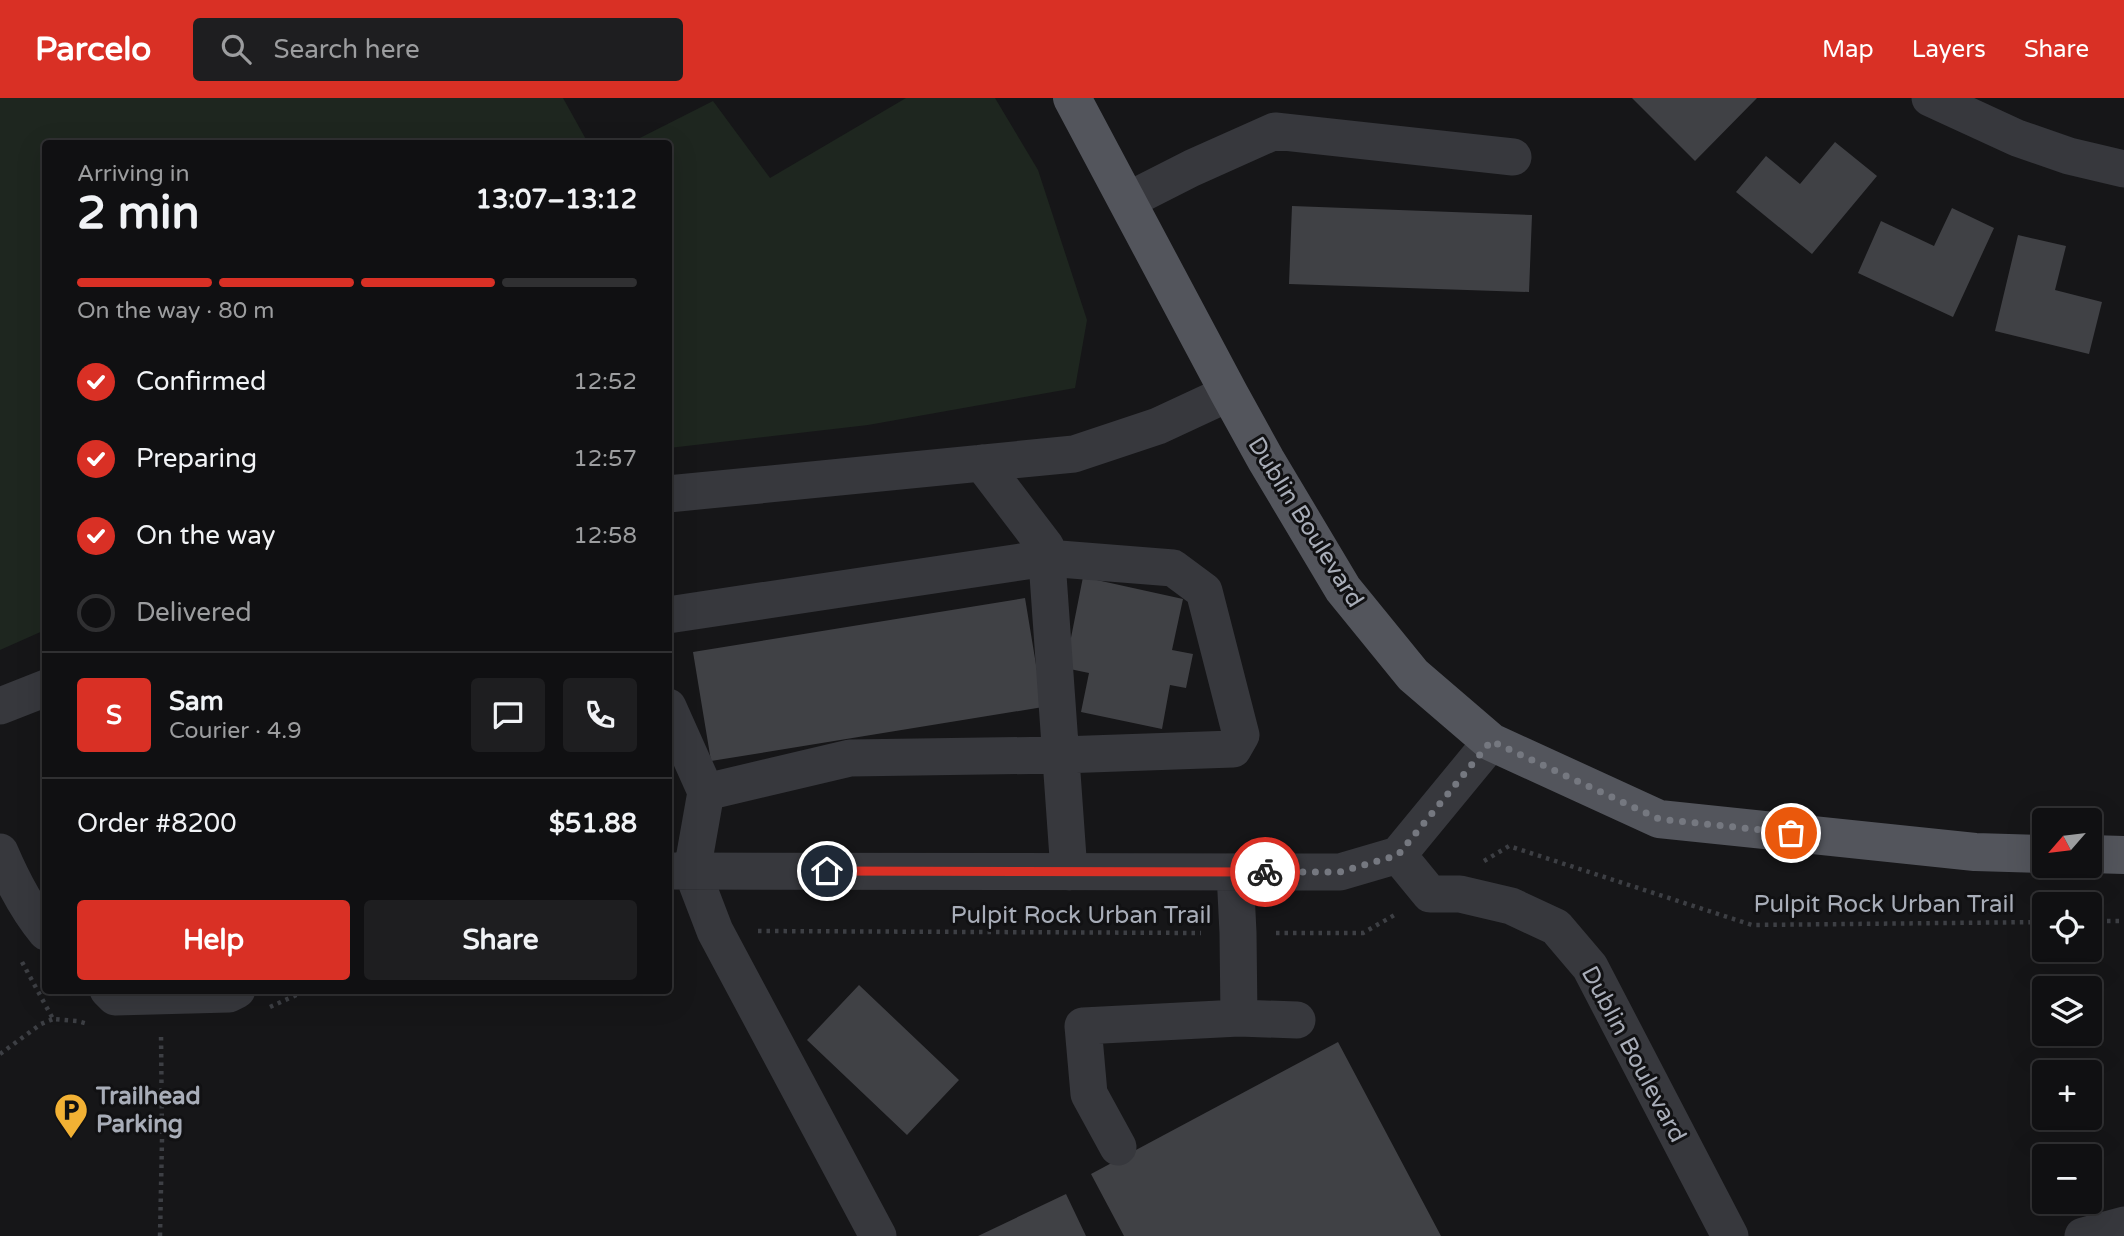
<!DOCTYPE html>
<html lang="en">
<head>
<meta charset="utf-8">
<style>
  body { margin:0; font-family:"Varela Round",sans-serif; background:#1e1e20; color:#f1f3f6; height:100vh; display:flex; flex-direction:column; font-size:26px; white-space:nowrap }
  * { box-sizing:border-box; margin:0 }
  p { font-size:23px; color:#9c9d9f }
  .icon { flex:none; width:38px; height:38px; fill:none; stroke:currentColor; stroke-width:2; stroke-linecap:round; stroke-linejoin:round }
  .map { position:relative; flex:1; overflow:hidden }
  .panel { position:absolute; left:42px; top:42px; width:630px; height:854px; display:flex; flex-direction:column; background:#101012; border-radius:7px; box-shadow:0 7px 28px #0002,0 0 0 2px #303032 }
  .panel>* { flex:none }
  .needle { width:46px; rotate:242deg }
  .controls { position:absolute; left:2032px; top:710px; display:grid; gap:14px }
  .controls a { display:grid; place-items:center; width:70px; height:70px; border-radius:7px; background:#101012; box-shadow:0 7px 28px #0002,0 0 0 2px #303032; font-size:35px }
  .pin { position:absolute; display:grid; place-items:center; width:60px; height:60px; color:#fff; margin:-30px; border:4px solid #fff; border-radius:50%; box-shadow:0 2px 7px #0007 }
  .courier { position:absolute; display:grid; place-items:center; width:70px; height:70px; margin:-35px; border:5px solid #d93025; border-radius:50%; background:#fff; color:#222; box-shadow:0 2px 9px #0007 }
  .overview em { font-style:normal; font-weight:700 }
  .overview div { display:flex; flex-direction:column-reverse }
  .overview { display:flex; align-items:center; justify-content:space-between; height:119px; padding:0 35px }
  h1 { font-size:46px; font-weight:700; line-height:52px }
  .bar { display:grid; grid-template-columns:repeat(4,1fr); gap:10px 7px; align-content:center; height:84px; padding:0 35px }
  .bar i { height:9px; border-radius:5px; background:#303032 }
  .bar .active { background:#d93025 }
  .bar p { grid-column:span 4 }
  .line { display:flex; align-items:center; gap:18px; padding:0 35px; border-top:2px solid #303032 }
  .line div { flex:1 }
  .round { display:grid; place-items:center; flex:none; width:74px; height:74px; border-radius:7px; background:#1e1e20 }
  ol { padding:0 35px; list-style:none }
  li { display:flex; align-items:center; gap:21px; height:77px }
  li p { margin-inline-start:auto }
  li .icon { padding:7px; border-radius:50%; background:#d93025; color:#fff; stroke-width:4 }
  li:last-child { color:#9c9d9f }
  li i { width:38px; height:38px; border:4px solid #303032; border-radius:50% }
  .cta { display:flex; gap:14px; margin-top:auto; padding:14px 35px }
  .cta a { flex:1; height:80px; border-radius:7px; background:#d93025; color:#fff; font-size:28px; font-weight:700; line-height:80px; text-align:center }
  .cta a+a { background:#1e1e20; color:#f1f3f6 }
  header { display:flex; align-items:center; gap:42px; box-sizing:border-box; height:98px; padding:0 35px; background:#d93025; color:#fff }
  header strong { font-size:33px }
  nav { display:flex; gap:38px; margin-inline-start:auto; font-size:24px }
  .search { width:490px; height:63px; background:#1e1e20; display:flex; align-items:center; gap:18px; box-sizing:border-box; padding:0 24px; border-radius:7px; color:#9c9d9f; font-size:26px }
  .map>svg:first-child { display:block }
</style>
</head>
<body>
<header>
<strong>Parcelo</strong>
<div class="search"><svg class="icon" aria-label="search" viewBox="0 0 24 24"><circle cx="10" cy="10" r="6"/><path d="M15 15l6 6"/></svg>Search here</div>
<nav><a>Map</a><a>Layers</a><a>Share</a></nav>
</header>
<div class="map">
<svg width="2124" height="1138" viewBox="0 0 2124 1138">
  <rect width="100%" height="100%" fill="#161618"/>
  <path fill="#1e261f" d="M 0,0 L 563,0 L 588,45 L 46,46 L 45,532 L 0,552 Z
    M 906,0 L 995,0 L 1038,72 L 1087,222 L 1075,290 L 868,327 L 669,350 L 668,46 L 630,45 L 713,3 L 770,80 Z"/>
  <path fill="#404145" d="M 1632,0 L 1757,0 L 1695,63 Z
    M 1835,44 L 1877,78 L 1812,156 L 1736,94 L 1766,58 L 1800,86 Z
    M 1292,108 L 1532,117 L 1529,194 L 1289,186 Z
    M 1952,110 L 1994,130 L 1953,219 L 1858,175 L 1881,123 L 1934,148 Z
    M 2018,137 L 2066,148 L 2055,192 L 2102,204 L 2089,256 L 1995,233 Z
    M 1083,479 L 1183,501 L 1172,552 L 1193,556 L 1186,590 L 1170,587 L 1162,631 L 1081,614 L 1089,575 L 1065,570 Z
    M 1025,500 L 1043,609 L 711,663 L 693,554 Z
    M 859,887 L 959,982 L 907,1037 L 807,942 Z
    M 1338,944 L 1441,1138 L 1124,1138 L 1091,1076 Z
    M 1066,1096 L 1086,1138 L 978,1138 Z"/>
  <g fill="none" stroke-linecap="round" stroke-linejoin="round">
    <path stroke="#3d3f44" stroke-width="4.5" stroke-dasharray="3.5 5" stroke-linecap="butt" d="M 1484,763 L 1509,748 L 1752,827 L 2044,824
      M 2090,823 L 2124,823
      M 758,833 L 1201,835
      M 1276,835 L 1363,835 L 1398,815
      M 22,864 L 53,921 L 77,923 L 88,926
      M 270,909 L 307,892
      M 0,956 L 41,926 L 53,921
      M 160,1138 L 162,1042 L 161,935"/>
    <path stroke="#37383d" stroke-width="37" d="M 1930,0 L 2017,40 L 2069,58 L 2124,71
      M 1127,103 L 1192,70 L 1275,33 L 1513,59
      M 982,365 L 1046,449 L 1069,774
      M 668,396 L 1074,356 L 1158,328 L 1229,295
      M 668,517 L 1047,460 L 1173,470 L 1204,493 L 1241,637 L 1233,651 L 1061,657 L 850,660 L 706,694
      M 0,608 L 46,590
      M 668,609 L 706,694 L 692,773 L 715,833 L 878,1138
      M 0,754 C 12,782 26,810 46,834
      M 1398,757 L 1430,796 L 1460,796 L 1511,808 L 1556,829 L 1590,869 L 1730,1138
      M 668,773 L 1340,774 L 1398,757 L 1491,644
      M 108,892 L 115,899 L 229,896 L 237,892
      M 1239,920 L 1297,922
      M 1118,1049 L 1089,996 L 1083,928 L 1239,920 L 1238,835 L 1235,774
      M 2083,1138 L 2124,1127"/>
    <path stroke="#53555c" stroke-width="38" d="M 1072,0 L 1229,295 L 1266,362 L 1343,491 L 1413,577 L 1491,644 L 1659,721 L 1975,754 L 2044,756
      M 2090,756 L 2124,757"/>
  </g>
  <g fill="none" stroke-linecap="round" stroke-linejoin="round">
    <path stroke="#757880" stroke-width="7" stroke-dasharray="0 12.6" d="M 1265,774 L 1340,774 L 1398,757 L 1491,643 L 1659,721 L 1791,735"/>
    <path stroke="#d93025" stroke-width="9" d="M 827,773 L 1265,774"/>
  </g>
  <defs>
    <g id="parking-pin" transform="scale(1.75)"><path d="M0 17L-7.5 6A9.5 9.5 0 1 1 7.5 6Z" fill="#f2b134" stroke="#111113"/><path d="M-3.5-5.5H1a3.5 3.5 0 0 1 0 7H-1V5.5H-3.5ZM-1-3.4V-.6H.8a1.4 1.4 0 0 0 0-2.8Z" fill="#111"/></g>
  </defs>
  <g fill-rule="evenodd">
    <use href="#parking-pin" x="71" y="1012"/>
  </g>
  <g text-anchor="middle" stroke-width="6" stroke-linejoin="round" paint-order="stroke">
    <g font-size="24" fill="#a8adb8" stroke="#111113">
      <text transform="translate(1306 424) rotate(58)" y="8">Dublin Boulevard</text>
      <text x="1884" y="814">Pulpit Rock Urban Trail</text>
      <text x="1081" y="825">Pulpit Rock Urban Trail</text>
      <text transform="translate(1634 956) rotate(62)" y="8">Dublin Boulevard</text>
    </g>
    <g font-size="24" font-weight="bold" fill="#a8adb8" stroke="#111113" text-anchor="start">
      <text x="96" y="1006">Trailhead<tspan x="96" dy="28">Parking</tspan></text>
    </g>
  </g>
</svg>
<div class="controls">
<a><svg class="needle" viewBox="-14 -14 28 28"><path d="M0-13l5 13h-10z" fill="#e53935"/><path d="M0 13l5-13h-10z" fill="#9c9d9f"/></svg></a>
<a><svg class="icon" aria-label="locate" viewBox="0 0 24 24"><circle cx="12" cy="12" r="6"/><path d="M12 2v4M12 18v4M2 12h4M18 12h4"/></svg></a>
<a><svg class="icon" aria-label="layers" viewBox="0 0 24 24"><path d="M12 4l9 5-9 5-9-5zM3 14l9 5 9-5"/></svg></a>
<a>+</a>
<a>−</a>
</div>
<div class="pin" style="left:1791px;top:735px;background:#ea580c"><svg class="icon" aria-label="bag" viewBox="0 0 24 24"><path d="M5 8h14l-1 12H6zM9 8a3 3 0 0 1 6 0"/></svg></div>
<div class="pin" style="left:827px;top:773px;background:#1f2937"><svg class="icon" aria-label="home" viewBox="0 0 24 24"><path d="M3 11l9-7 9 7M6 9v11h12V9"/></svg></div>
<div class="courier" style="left:1265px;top:774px"><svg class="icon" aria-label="bike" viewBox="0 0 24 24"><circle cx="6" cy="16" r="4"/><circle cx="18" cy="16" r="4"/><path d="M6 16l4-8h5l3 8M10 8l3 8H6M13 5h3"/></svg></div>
<section class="panel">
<div class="overview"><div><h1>2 min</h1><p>Arriving in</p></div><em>13:07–13:12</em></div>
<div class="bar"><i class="active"></i><i class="active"></i><i class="active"></i><i></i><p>On the way · 80 m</p></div>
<ol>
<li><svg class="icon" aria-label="check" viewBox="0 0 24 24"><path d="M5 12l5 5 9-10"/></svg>Confirmed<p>12:52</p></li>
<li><svg class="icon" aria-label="check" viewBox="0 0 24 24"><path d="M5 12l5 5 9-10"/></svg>Preparing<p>12:57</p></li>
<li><svg class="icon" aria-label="check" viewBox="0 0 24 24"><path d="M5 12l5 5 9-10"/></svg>On the way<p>12:58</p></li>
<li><i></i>Delivered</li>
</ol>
<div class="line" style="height:126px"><b class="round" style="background:#d93025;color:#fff">S</b><div><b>Sam</b><p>Courier · 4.9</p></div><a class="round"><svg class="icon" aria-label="chat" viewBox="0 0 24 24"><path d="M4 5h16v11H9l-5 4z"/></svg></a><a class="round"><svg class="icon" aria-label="phone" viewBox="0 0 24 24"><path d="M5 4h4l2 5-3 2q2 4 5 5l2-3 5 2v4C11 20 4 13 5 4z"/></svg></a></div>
<div class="line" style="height:91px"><div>Order #8200</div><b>$51.88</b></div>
<div class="cta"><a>Help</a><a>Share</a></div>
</section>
</div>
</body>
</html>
